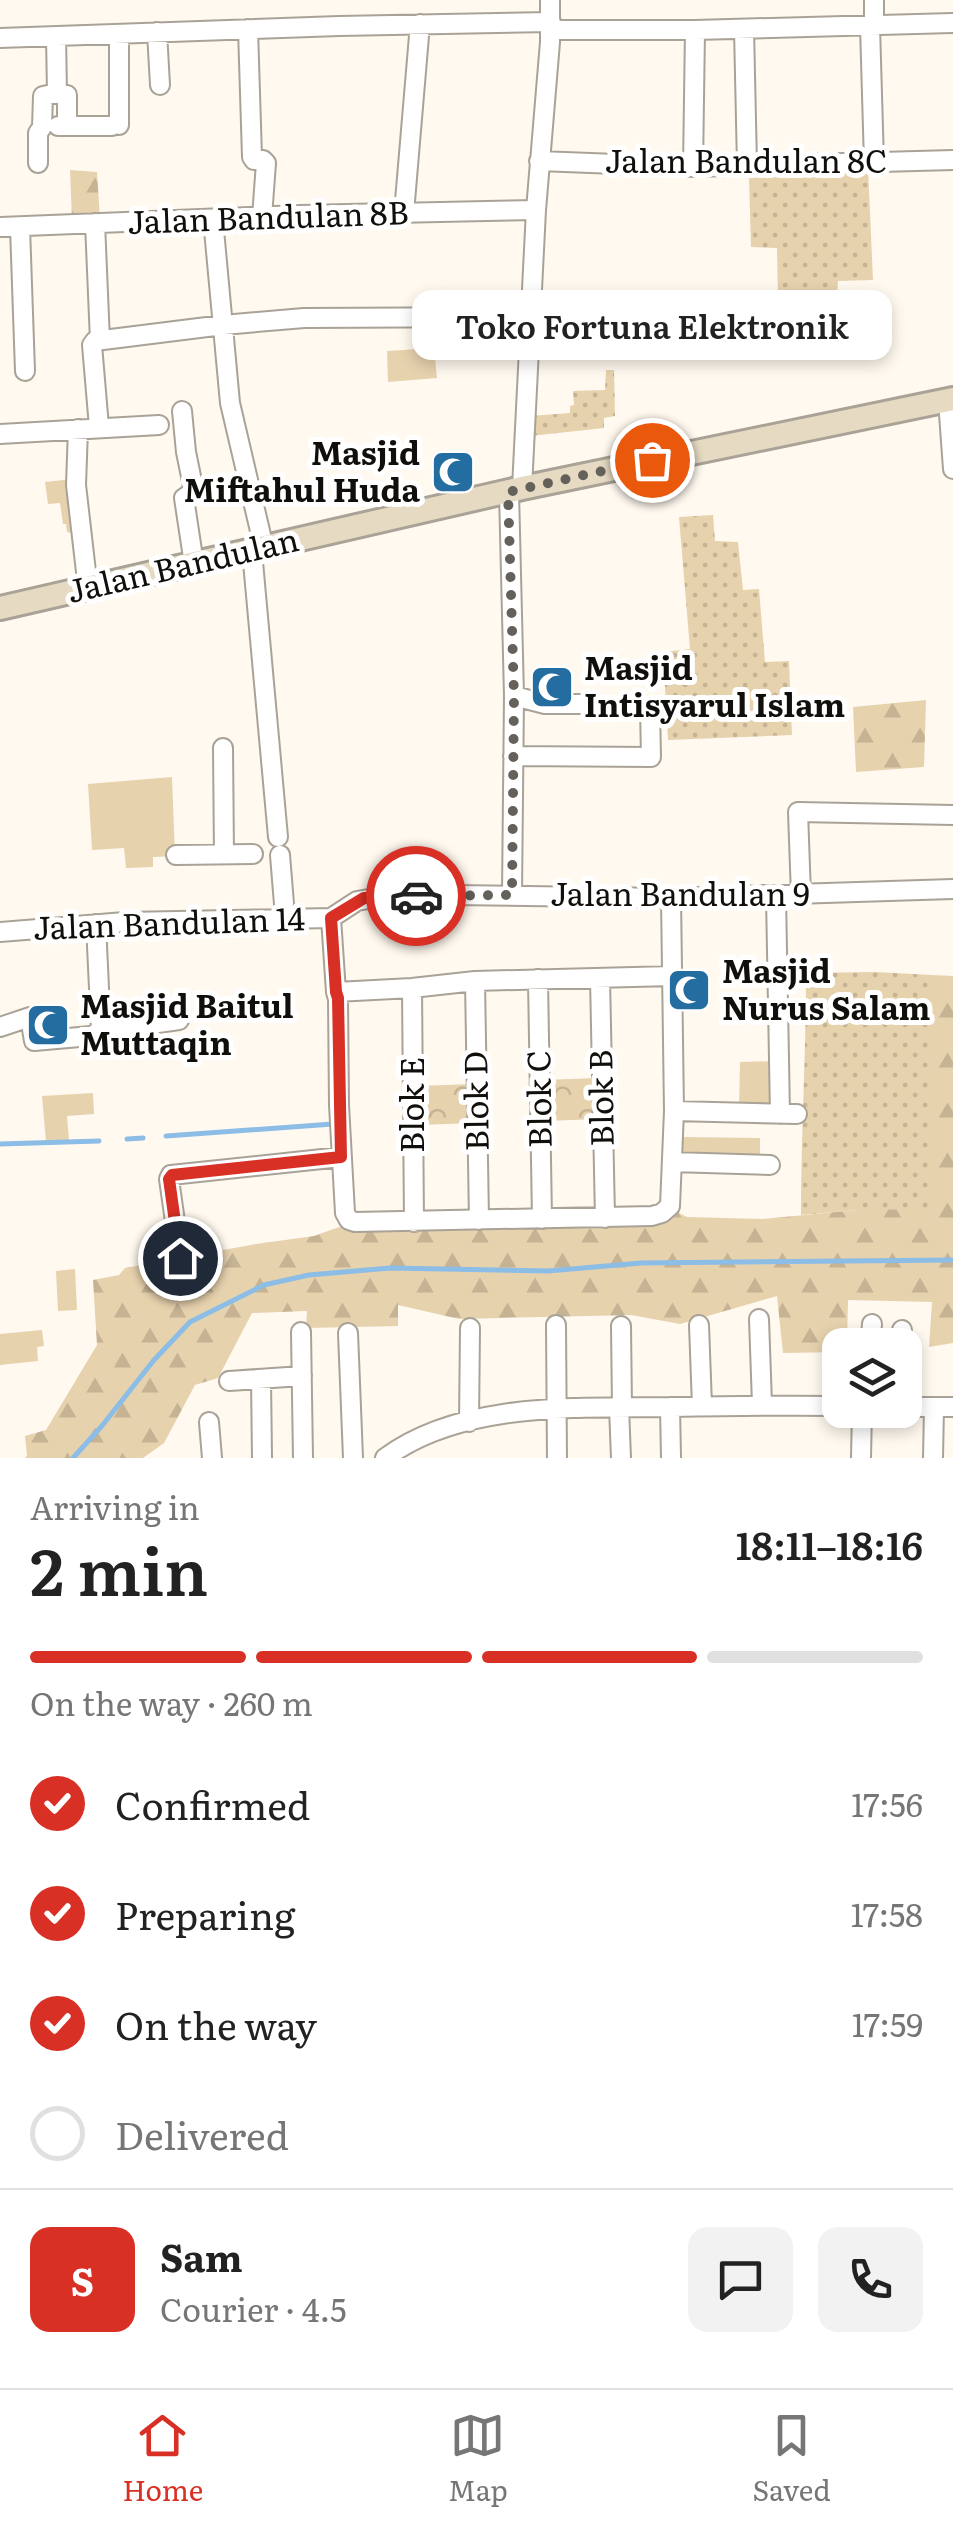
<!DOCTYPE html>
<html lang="en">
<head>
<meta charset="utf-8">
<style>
  body { margin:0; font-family:Literata,serif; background:#f2f2f2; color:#222; height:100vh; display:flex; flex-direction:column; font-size:38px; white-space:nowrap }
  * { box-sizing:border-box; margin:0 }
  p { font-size:32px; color:#767676 }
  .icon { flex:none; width:55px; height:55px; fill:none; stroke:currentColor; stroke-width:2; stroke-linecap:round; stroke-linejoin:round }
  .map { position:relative; height:1458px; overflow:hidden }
  .side { display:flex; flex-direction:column; background:#fff; flex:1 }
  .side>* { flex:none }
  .tools { position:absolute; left:822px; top:1328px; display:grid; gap:20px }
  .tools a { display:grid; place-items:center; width:100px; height:100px; border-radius:20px; background:#fff; box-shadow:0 5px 15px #0003; font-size:50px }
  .pin { position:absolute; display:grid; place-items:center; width:85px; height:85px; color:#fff; margin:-42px; border:5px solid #fff; border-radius:50%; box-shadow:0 2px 10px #0007 }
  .courier { position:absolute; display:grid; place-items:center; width:100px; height:100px; margin:-50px; border:8px solid #d93025; border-radius:50%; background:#fff; color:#222; box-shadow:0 2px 12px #0007 }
  .bubble { position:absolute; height:70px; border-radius:20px; background:#fff; box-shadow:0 5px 15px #0003; font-size:32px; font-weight:600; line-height:70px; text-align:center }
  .head em { font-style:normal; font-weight:600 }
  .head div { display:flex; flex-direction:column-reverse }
  .head { display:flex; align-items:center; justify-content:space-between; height:170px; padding:0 30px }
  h1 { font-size:65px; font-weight:600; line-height:75px }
  .bar { display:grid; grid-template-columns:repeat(4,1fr); gap:15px 10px; align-content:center; height:120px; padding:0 30px }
  .bar i { height:12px; border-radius:8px; background:#e0e0e0 }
  .bar .on { background:#d93025 }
  .bar p { grid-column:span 4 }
  .line { display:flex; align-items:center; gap:25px; padding:0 30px; border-top:2px solid #e0e0e0 }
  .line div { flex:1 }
  .round { display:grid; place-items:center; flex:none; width:105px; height:105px; border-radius:20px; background:#f2f2f2 }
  ol { padding:0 30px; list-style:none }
  li { display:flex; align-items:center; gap:30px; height:110px }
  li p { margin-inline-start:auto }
  li .icon { padding:10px; border-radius:50%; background:#d93025; color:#fff; stroke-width:4 }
  li:last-child { color:#767676 }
  li i { width:55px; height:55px; border:5px solid #e0e0e0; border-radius:50% }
  .tabs { display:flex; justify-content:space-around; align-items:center; height:140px; border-top:2px solid #e0e0e0; background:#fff; font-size:28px; color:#767676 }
  .tabs a { display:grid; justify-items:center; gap:5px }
  .tabs .on { color:#d93025 }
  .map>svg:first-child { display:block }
</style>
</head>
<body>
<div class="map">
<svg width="953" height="1458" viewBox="0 0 953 1458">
  <defs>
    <pattern id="grass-dots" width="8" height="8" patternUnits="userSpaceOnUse" patternTransform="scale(2.5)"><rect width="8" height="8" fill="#e7d2ae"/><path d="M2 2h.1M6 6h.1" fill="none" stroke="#c5b394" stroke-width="1.8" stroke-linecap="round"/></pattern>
    <pattern id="forest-firs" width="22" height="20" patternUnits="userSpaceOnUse" patternTransform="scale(2.5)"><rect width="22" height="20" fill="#e7d2ae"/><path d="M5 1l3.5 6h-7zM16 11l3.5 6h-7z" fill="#c5b394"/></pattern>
    <pattern id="park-crowns" width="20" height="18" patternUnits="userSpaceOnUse" patternTransform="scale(2.5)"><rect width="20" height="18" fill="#e7d2ae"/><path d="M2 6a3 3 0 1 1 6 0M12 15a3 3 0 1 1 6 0" fill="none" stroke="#c5b394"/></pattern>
  </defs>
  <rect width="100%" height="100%" fill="#fff9ef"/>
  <path fill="url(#grass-dots)" d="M 836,168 L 868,168 L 873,280 L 838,281 L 837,297 L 778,302 L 777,248 L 751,247 L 749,178 L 836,175 Z
    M 606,370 L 614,370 L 615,416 L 604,418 L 604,428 L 530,436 L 530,416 L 570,413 L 570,406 L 574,405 L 573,391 L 605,390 Z
    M 713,515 L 715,541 L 738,542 L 743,590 L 759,589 L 765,662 L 789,661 L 792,735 L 668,740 L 663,652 L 690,649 L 679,517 Z
    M 876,972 L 932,975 L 932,1210 L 857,1210 L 801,1215 C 801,1134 806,1054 806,973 Z"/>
  <path fill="url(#forest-firs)" d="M 70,170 L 97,172 L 100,219 L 72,220 Z
    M 926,700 L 924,767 L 856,772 L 853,707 Z
    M 932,975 L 953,976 L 953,1343 L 929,1347 L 932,1302 L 848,1300 L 847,1345 L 840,1345 L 840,1352 L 783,1353 L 777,1296 L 680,1324 L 631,1315 L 459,1319 L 398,1305 L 398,1326 L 306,1328 L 307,1311 L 252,1313 L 218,1378 L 195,1385 L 164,1443 L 143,1458 L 25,1458 L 27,1456 L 25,1436 L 46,1430 L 97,1345 L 93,1280 L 119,1275 L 125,1268 L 256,1244 L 314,1236 L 342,1226 L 348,1231 L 607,1224 L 675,1211 L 687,1217 L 763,1219 L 857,1210 L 932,1209 Z"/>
  <path fill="url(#park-crowns)" d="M 598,1078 L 599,1119 L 545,1121 L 544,1080 Z
    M 473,1084 L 475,1123 L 419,1125 L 418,1086 Z"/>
  <path fill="#e7d2ae" d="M 434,348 L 437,378 L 388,382 L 387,351 Z
    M 73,479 L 83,565 L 75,566 L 71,533 L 67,532 L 66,524 L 63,524 L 60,503 L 48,504 L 45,482 Z
    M 172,777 L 175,856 L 153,857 L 153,867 L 126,868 L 124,848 L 92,850 L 88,784 Z
    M 777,1061 L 775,1108 L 739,1108 L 740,1062 Z
    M 93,1093 L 94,1114 L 67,1116 L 69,1140 L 46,1142 L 42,1096 Z
    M 682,1137 L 760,1138 L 760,1162 L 681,1159 Z
    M 75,1269 L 77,1310 L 58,1311 L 56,1271 Z
    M 42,1330 L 44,1346 L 37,1347 L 38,1361 L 0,1365 L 0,1334 Z"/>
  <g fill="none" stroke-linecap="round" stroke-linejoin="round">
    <path stroke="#8cbde6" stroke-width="5" d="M 166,1136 L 333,1124
      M 127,1139 L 143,1138
      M 0,1144 L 99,1141
      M 73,1458 L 101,1427 L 154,1360 L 190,1322 L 264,1285 L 309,1275 L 390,1268 L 548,1271 L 641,1263 L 953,1260"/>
    <g stroke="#a9a297" stroke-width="22">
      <path id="street" d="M 870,26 L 874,163
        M 874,26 L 874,0
        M 248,29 L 252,157 L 254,160 L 263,160 L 266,163 L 262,217
        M 744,29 L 747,166
        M 551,30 L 695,30 L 953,23
        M 157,32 L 160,85
        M 56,36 L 57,93
        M 0,38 L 339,26 L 551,22
        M 119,125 L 119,34
        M 58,126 L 112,126
        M 539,161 L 693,167 L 953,160
        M 38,163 L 38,133 L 42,127 L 43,96 L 57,93 L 67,95 L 67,126
        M 693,167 L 695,30
        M 404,213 L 420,24
        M 213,219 L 230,403 L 264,548
        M 95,223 L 100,341
        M 0,227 L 301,215 L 536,210
        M 20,227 L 25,371
        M 948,400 L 953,469
        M 182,411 L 186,452 L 194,491 L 184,498 L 194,564
        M 99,427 L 92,345 L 95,341 L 223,325 L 304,318 L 531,317
        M 78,429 L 76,485 L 88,589
        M 0,434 L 159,425
        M 522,488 L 536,210 L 550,42 L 550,0
        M 509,492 L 514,696 L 512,895
        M 252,551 L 278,837
        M 514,696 L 545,704 L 589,704
        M 223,748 L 224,854
        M 513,756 L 651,757 L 650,708
        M 176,855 L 253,854
        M 280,855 L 284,904
        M 801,895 L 798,812 L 953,815
        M 776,896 L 780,1114
        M 331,918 L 336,992 L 338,999 L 339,1105 L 345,1213 L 349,1220 L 355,1222 L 652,1216 L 662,1213 L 670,1206 L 674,1111 L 671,898
        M 96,924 L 101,1031
        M 0,932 L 125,922 L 331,918 L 357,901 L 374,898 L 453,895 L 671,898 L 953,889
        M 600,978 L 605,1218
        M 538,979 L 542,1219
        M 475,981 L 479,1220
        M 412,988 L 414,1222
        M 336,992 L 412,988 L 475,981 L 672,976
        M 0,1027 L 30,1017 L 34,1041 L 91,1036 L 101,1031 L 179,1020
        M 674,1111 L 797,1114
        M 672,1162 L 770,1165
        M 180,1257 L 169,1179 L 171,1175 L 341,1157
        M 759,1319 L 762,1404
        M 556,1325 L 557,1458
        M 699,1325 L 702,1406
        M 621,1326 L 622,1407
        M 301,1332 L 303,1458
        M 348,1333 L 353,1458
        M 870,1345 L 872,1324
        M 901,1345 L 902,1330
        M 261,1379 L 262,1458
        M 229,1381 L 302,1376
        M 619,1407 L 621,1458
        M 670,1407 L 671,1458
        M 905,1407 L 953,1407
        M 209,1422 L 212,1458
        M 469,1422 L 470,1328
        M 385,1458 C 462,1401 578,1408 670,1407 C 727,1406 783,1405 840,1406
        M 861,1458 L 862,1410
        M 933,1458 L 934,1407"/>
    </g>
    <g stroke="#a9a297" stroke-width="28">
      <path id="secondary" d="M 0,608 L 522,488 L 953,399"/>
    </g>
    <use href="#street" stroke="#fff" stroke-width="18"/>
    <use href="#secondary" stroke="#e6dac2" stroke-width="22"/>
  </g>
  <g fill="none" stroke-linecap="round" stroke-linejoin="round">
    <path stroke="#64615b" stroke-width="10" stroke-dasharray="0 18" d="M 416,896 L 512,895 L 514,696 L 508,492 L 652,460"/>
    <path stroke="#d93025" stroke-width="12" d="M 180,1258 L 169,1179 L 172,1175 L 341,1157 L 338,998 L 336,992 L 331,918 L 364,898 L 416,896"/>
  </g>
  <defs>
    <g id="mosque-square" transform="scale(2.25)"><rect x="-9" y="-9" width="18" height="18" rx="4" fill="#246da1" stroke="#fff"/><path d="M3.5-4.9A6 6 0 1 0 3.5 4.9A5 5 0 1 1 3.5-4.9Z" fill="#fff"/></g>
  </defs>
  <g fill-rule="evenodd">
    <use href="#mosque-square" x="453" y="472"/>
    <use href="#mosque-square" x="552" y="687"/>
    <use href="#mosque-square" x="689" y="990"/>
    <use href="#mosque-square" x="48" y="1025"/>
  </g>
  <g text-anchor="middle" stroke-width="10" stroke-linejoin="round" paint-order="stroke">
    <g font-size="32" fill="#110f0b" stroke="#fff">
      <text x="746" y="173">Jalan Bandulan 8C</text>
      <text transform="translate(268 218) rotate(-2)" y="11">Jalan Bandulan 8B</text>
      <text transform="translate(183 566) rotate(-13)" y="11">Jalan Bandulan</text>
      <text x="680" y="906">Jalan Bandulan 9</text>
      <text transform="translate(169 924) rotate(-2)" y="11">Jalan Bandulan 14</text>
      <text transform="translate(602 1098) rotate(-91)" y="11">Blok B</text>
      <text transform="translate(540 1099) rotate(-91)" y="11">Blok C</text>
      <text transform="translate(477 1101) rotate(-91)" y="11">Blok D</text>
      <text transform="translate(413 1105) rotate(-90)" y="11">Blok E</text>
    </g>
    <g font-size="32" font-weight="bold" fill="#110f0b" stroke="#fff" text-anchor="start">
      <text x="420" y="465" text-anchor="end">Masjid<tspan x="420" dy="37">Miftahul Huda</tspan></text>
      <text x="584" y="680">Masjid<tspan x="584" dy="37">Intisyarul Islam</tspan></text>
      <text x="722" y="983">Masjid<tspan x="722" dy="37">Nurus Salam</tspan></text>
      <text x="80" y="1018">Masjid Baitul<tspan x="80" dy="37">Muttaqin</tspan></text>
    </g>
  </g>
</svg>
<div class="tools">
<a><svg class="icon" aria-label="layers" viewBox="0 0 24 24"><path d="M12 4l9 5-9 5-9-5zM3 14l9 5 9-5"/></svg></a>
</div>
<div class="pin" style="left:652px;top:460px;background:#ea580c"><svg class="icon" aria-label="bag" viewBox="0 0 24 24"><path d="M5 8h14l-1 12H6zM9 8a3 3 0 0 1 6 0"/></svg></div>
<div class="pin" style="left:180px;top:1258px;background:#1f2937"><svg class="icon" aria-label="home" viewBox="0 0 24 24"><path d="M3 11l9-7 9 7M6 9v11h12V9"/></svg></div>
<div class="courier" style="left:416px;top:896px"><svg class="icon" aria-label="car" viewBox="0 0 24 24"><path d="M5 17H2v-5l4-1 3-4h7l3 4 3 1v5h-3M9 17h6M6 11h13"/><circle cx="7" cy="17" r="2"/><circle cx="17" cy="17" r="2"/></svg></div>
<div class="bubble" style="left:412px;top:290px;width:480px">Toko Fortuna Elektronik</div>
</div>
<section class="side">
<div class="head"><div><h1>2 min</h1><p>Arriving in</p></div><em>18:11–18:16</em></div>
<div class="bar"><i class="on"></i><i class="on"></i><i class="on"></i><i></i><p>On the way · 260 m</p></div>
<ol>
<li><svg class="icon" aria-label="check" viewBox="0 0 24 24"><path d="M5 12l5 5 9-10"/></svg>Confirmed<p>17:56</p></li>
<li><svg class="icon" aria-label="check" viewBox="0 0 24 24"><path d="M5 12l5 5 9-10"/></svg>Preparing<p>17:58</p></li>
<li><svg class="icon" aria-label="check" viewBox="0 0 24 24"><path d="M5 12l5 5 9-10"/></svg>On the way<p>17:59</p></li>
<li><i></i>Delivered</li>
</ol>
<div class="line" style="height:180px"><b class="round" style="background:#d93025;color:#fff">S</b><div><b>Sam</b><p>Courier · 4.5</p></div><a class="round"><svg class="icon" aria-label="chat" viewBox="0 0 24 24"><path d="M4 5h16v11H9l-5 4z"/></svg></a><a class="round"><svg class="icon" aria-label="phone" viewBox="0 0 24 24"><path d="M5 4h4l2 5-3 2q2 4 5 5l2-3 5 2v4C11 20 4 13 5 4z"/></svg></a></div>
</section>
<nav class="tabs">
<a class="on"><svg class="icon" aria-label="home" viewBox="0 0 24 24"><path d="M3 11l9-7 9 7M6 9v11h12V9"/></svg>Home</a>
<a><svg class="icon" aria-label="map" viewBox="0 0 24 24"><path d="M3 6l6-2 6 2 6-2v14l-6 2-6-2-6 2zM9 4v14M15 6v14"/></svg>Map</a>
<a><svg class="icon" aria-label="saved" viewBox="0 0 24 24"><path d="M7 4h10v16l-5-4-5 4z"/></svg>Saved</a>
</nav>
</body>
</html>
